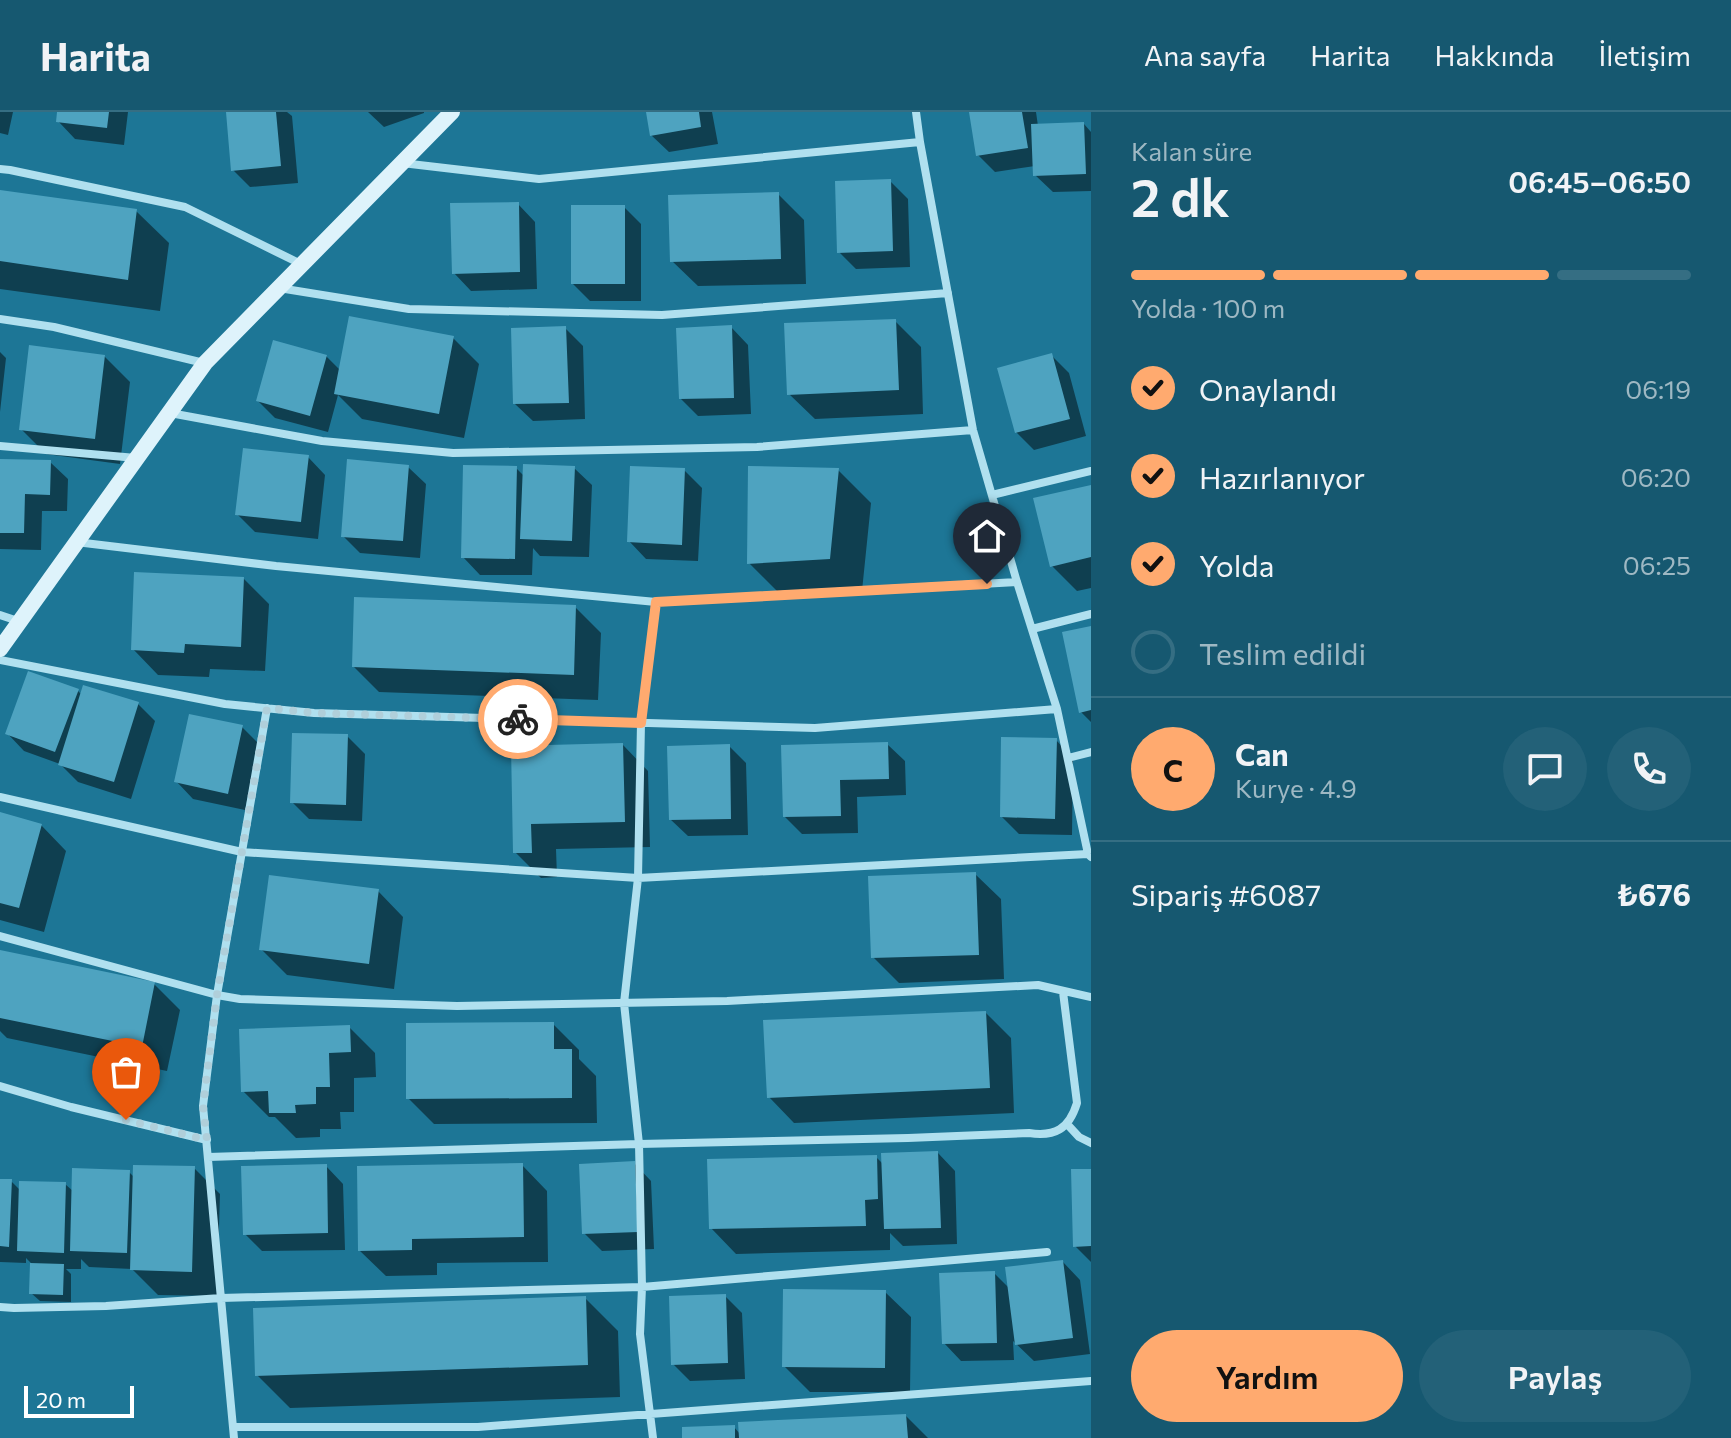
<!DOCTYPE html>
<html lang="tr">
<head>
<meta charset="utf-8">
<style>
  body { margin:0; font-family:Commissioner,sans-serif; background:#236178; color:#f1f3f6; height:100vh; display:flex; flex-direction:column; font-size:30px; white-space:nowrap }
  * { box-sizing:border-box; margin:0 }
  p { font-size:26px; color:#9eb8c3 }
  .icon { flex:none; width:44px; height:44px; fill:none; stroke:currentColor; stroke-width:2; stroke-linecap:round; stroke-linejoin:round }
  .map { position:relative; flex:1; overflow:hidden }
  .details { display:flex; flex-direction:column; background:#165870; width:640px }
  .details>* { flex:none }
  .scale { position:absolute; left:24px; bottom:20px; width:110px; box-sizing:border-box; padding-left:8px; border:4px solid #fff; border-top:0; font-size:22px; line-height:28px; white-space:nowrap; color:#fff; -webkit-text-stroke:6px #1d7696; paint-order:stroke }
  .pin { position:absolute; display:grid; place-items:center; width:68px; height:68px; color:#fff; margin:-82px -34px; border-radius:50% 50% 50% 0; rotate:-45deg; box-shadow:0 0 8px #0007 }
  .pin .icon { rotate:45deg }
  .courier { position:absolute; display:grid; place-items:center; width:80px; height:80px; margin:-40px; border:6px solid #ffaa6f; border-radius:50%; background:#fff; color:#222; box-shadow:0 2px 10px #0007 }
  .overview em { font-style:normal; font-weight:600 }
  .overview div { display:flex; flex-direction:column-reverse }
  .overview { display:flex; align-items:center; justify-content:space-between; height:136px; padding:0 40px }
  h1 { font-size:52px; font-weight:600; line-height:60px }
  .bar { display:grid; grid-template-columns:repeat(4,1fr); gap:12px 8px; align-content:center; height:96px; padding:0 40px }
  .bar i { height:10px; border-radius:6px; background:#356e83 }
  .bar .active { background:#ffaa6f }
  .bar p { grid-column:span 4 }
  .line { display:flex; align-items:center; gap:20px; padding:0 40px; border-top:2px solid #356e83 }
  .line div { flex:1 }
  .round { display:grid; place-items:center; flex:none; width:84px; height:84px; border-radius:42px; background:#236178 }
  ol { padding:0 40px; list-style:none }
  li { display:flex; align-items:center; gap:24px; height:88px }
  li p { margin-inline-start:auto }
  li .icon { padding:8px; border-radius:50%; background:#ffaa6f; color:#111; stroke-width:4 }
  li:last-child { color:#9eb8c3 }
  li i { width:44px; height:44px; border:4px solid #356e83; border-radius:50% }
  .button { display:flex; gap:16px; margin-top:auto; padding:16px 40px }
  .button a { flex:1; height:92px; border-radius:48px; background:#ffaa6f; color:#111; font-size:32px; font-weight:600; line-height:92px; text-align:center }
  .button a+a { background:#236178; color:#f1f3f6 }
  header { display:flex; align-items:center; gap:48px; box-sizing:border-box; height:112px; padding:0 40px; background:#165870; border-bottom:2px solid #356e83 }
  header strong { font-size:38px }
  nav { display:flex; gap:44px; margin-inline-start:auto; font-size:28px }
  main { display:flex; flex:1; min-height:0 }
  .map>svg:first-child { display:block }
</style>
</head>
<body>
<header>
<strong>Harita</strong>
<nav><a>Ana sayfa</a><a>Harita</a><a>Hakkında</a><a>İletişim</a></nav>
</header>
<main>
<div class="map">
<svg width="1091" height="1326" viewBox="0 0 1091 1326">
  <rect width="100%" height="100%" fill="#1d7696"/>
  <path fill="#0007" d="M 0,0 L 13,0 L 8,23 L 0,21 Z
    M 59,0 L 128,0 L 124,33 L 75,27 L 58,9 Z
    M 228,0 L 287,0 L 292,4 L 298,71 L 250,75 L 233,58 Z
    M 368,0 L 424,0 L 424,1 L 384,15 Z
    M 648,0 L 712,0 L 718,32 L 669,40 L 651,23 Z
    M 971,0 L 1036,0 L 1038,14 L 1084,12 L 1091,20 L 1091,79 L 1053,80 L 1035,63 L 1035,54 L 995,60 L 978,43 Z
    M 890,69 L 908,87 L 910,155 L 856,157 L 839,140 Z
    M 0,80 L 136,99 L 169,131 L 160,199 L 0,177 Z
    M 778,82 L 804,108 L 806,172 L 698,174 L 672,149 Z
    M 518,92 L 535,110 L 537,177 L 471,179 L 454,161 Z
    M 624,95 L 641,112 L 641,189 L 590,189 L 573,172 Z
    M 895,209 L 921,235 L 923,302 L 815,307 L 789,282 Z
    M 731,215 L 748,233 L 751,302 L 698,304 L 681,287 Z
    M 565,216 L 583,234 L 585,307 L 533,309 L 515,292 Z
    M 453,226 L 479,252 L 464,326 L 362,307 L 338,283 L 328,320 L 275,306 L 258,289 L 326,244 L 341,259 Z
    M 0,240 L 6,246 L 0,300 Z
    M 104,244 L 130,270 L 120,352 L 46,342 L 21,317 Z
    M 1052,244 L 1069,261 L 1086,324 L 1034,338 L 1016,320 Z
    M 308,345 L 325,363 L 318,427 L 255,420 L 237,402 Z
    M 0,349 L 50,350 L 68,367 L 67,399 L 42,399 L 41,438 L 0,437 Z
    M 408,355 L 426,372 L 420,446 L 360,441 L 343,424 Z
    M 516,356 L 524,364 L 574,356 L 592,373 L 589,445 L 540,444 L 533,436 L 532,463 L 480,463 L 463,445 Z
    M 684,358 L 702,376 L 698,449 L 646,447 L 629,429 Z
    M 838,358 L 871,391 L 862,479 L 781,483 L 749,451 Z
    M 1091,375 L 1091,476 L 1077,479 L 1052,454 Z
    M 243,466 L 269,492 L 265,559 L 210,557 L 209,565 L 158,563 L 133,537 Z
    M 575,495 L 601,521 L 598,588 L 379,580 L 354,555 Z
    M 1091,516 L 1091,610 L 1081,600 Z
    M 78,579 L 82,583 L 138,592 L 155,609 L 131,687 L 78,670 L 60,652 L 24,639 L 7,621 Z
    M 242,615 L 259,632 L 245,698 L 193,687 L 176,669 Z
    M 347,624 L 365,642 L 362,709 L 309,707 L 292,690 Z
    M 1056,628 L 1073,646 L 1072,723 L 1019,722 L 1002,705 Z
    M 887,632 L 905,649 L 906,683 L 857,685 L 858,721 L 802,722 L 785,705 Z
    M 623,633 L 648,659 L 650,735 L 556,737 L 557,765 L 541,766 L 515,740 L 513,636 Z
    M 729,634 L 746,651 L 748,723 L 688,724 L 670,707 Z
    M 0,702 L 41,713 L 66,739 L 44,820 L 0,808 Z
    M 975,762 L 1001,787 L 1004,867 L 899,871 L 873,845 Z
    M 378,779 L 403,805 L 394,877 L 287,863 L 261,837 Z
    M 0,841 L 154,872 L 180,898 L 167,959 L 7,926 L 0,919 Z
    M 986,901 L 1011,926 L 1014,1001 L 794,1011 L 769,985 Z
    M 553,912 L 579,938 L 579,947 L 596,964 L 597,1011 L 434,1012 L 408,986 Z
    M 349,915 L 375,941 L 376,965 L 354,966 L 354,1000 L 340,1000 L 341,1017 L 320,1017 L 320,1025 L 296,1026 L 275,1005 L 269,1005 L 243,979 Z
    M 938,1041 L 955,1059 L 957,1132 L 903,1134 L 890,1121 L 890,1138 L 736,1142 L 711,1116 L 876,1045 L 884,1053 Z
    M 634,1051 L 651,1069 L 654,1137 L 602,1139 L 584,1121 Z
    M 522,1053 L 547,1079 L 548,1150 L 437,1151 L 437,1163 L 386,1164 L 360,1139 Z
    M 326,1054 L 343,1072 L 345,1138 L 262,1139 L 245,1122 Z
    M 194,1056 L 220,1082 L 217,1184 L 158,1183 L 132,1157 L 89,1155 L 81,1147 L 81,1157 L 66,1157 L 71,1162 L 71,1190 L 40,1189 L 31,1181 L 32,1152 L 26,1146 L 26,1151 L 0,1150 L 0,1069 L 11,1069 L 20,1078 L 65,1072 L 74,1080 L 129,1060 L 134,1065 Z
    M 1091,1059 L 1091,1150 L 1075,1134 Z
    M 1063,1150 L 1080,1168 L 1090,1242 L 1034,1249 L 1013,1229 L 1014,1248 L 961,1249 L 944,1231 L 994,1161 L 1010,1177 Z
    M 885,1180 L 911,1205 L 910,1280 L 810,1280 L 784,1254 Z
    M 725,1184 L 742,1201 L 745,1267 L 690,1269 L 673,1252 Z
    M 585,1186 L 618,1219 L 620,1285 L 290,1296 L 257,1263 Z
    M 906,1304 L 928,1326 L 684,1326 L 734,1315 L 740,1322 Z"/>
  <path fill="#4ea3c0" d="M 57,0 L 109,0 L 107,16 L 56,10 Z
    M 226,0 L 276,0 L 281,54 L 231,59 Z
    M 646,0 L 699,0 L 701,15 L 650,24 Z
    M 969,0 L 1022,0 L 1028,36 L 976,44 Z
    M 1084,10 L 1086,62 L 1033,64 L 1031,12 Z
    M 891,67 L 893,139 L 837,141 L 835,69 Z
    M 0,78 L 137,97 L 128,168 L 0,149 Z
    M 779,80 L 781,147 L 670,150 L 668,83 Z
    M 519,90 L 520,160 L 452,162 L 450,91 Z
    M 571,93 L 625,93 L 625,172 L 571,172 Z
    M 349,204 L 454,224 L 439,302 L 334,282 Z
    M 896,207 L 899,278 L 787,283 L 784,211 Z
    M 732,213 L 734,286 L 679,287 L 676,216 Z
    M 566,214 L 569,291 L 513,292 L 511,216 Z
    M 273,228 L 327,243 L 310,304 L 256,289 Z
    M 29,233 L 105,243 L 95,327 L 19,318 Z
    M 1052,241 L 1070,307 L 1015,321 L 997,256 Z
    M 243,336 L 309,343 L 301,410 L 235,403 Z
    M 0,347 L 51,348 L 50,383 L 25,382 L 24,421 L 0,421 Z
    M 347,347 L 409,353 L 403,429 L 341,425 Z
    M 523,352 L 575,354 L 572,429 L 520,427 Z
    M 463,353 L 517,354 L 515,447 L 461,446 Z
    M 630,354 L 685,356 L 682,433 L 627,430 Z
    M 748,354 L 839,356 L 830,447 L 747,452 Z
    M 1091,373 L 1091,445 L 1050,455 L 1033,386 Z
    M 134,460 L 244,465 L 241,535 L 185,532 L 184,541 L 131,538 Z
    M 354,485 L 576,493 L 574,563 L 352,555 Z
    M 1091,514 L 1091,598 L 1079,601 L 1062,520 Z
    M 28,559 L 79,577 L 55,640 L 5,622 Z
    M 83,573 L 139,590 L 114,670 L 58,653 Z
    M 189,602 L 243,613 L 228,682 L 174,670 Z
    M 292,621 L 348,622 L 346,693 L 290,691 Z
    M 1001,625 L 1057,626 L 1055,707 L 1000,705 Z
    M 888,630 L 889,667 L 840,668 L 841,704 L 783,705 L 781,633 Z
    M 623,631 L 625,710 L 531,712 L 532,741 L 513,741 L 511,634 Z
    M 730,632 L 731,707 L 669,708 L 667,634 Z
    M 0,700 L 42,712 L 19,796 L 0,791 Z
    M 976,760 L 979,843 L 871,846 L 868,764 Z
    M 269,763 L 379,777 L 369,852 L 259,838 Z
    M 0,838 L 155,870 L 142,935 L 0,906 Z
    M 986,899 L 990,976 L 767,986 L 763,908 Z
    M 554,910 L 554,937 L 572,937 L 572,986 L 406,987 L 406,911 Z
    M 350,913 L 351,940 L 329,941 L 330,975 L 316,975 L 316,992 L 295,993 L 296,1001 L 269,1001 L 268,979 L 241,980 L 239,917 Z
    M 938,1039 L 941,1116 L 884,1117 L 881,1041 Z
    M 877,1043 L 878,1087 L 865,1088 L 866,1114 L 709,1117 L 707,1047 Z
    M 635,1049 L 638,1120 L 582,1122 L 579,1052 Z
    M 523,1051 L 524,1125 L 412,1127 L 412,1138 L 358,1139 L 357,1054 Z
    M 327,1052 L 328,1121 L 243,1123 L 241,1054 Z
    M 133,1053 L 195,1054 L 192,1160 L 130,1158 Z
    M 72,1056 L 130,1058 L 127,1141 L 70,1139 Z
    M 1071,1057 L 1091,1057 L 1091,1134 L 1073,1135 Z
    M 0,1067 L 12,1067 L 9,1135 L 0,1134 Z
    M 19,1069 L 66,1070 L 64,1141 L 17,1139 Z
    M 1063,1148 L 1073,1226 L 1015,1233 L 1005,1155 Z
    M 30,1151 L 64,1152 L 63,1183 L 29,1182 Z
    M 995,1159 L 997,1231 L 942,1232 L 939,1161 Z
    M 783,1177 L 886,1178 L 885,1256 L 782,1255 Z
    M 726,1182 L 728,1251 L 671,1253 L 669,1184 Z
    M 586,1184 L 588,1253 L 255,1264 L 253,1196 Z
    M 906,1302 L 908,1326 L 739,1326 L 738,1310 Z
    M 735,1313 L 735,1326 L 682,1326 L 682,1315 Z"/>
  <g fill="none" stroke-linecap="round" stroke-linejoin="round">
    <path stroke="#b0e0ef" stroke-width="8" d="M 916,0 L 920,30 L 973,318 L 1017,470 L 1057,597 L 1088,742 L 1091,745
      M 402,51 L 539,67 L 920,30
      M 0,57 L 10,58 L 185,95 L 301,152
      M 279,176 L 409,197 L 662,203 L 948,181
      M 0,207 L 54,215 L 204,251
      M 170,301 L 322,329 L 453,341 L 757,335 L 973,318
      M 0,334 L 136,346
      M 992,383 L 1091,359
      M 76,430 L 276,454 L 656,490 L 1017,470
      M 0,503 L 18,509
      M 1032,517 L 1091,502
      M 0,548 L 225,592 L 314,601 L 815,616 L 1057,597
      M 1068,646 L 1091,640
      M 0,685 L 242,740 L 638,766 L 1088,742
      M 0,824 L 217,883 L 240,887 L 457,894 L 727,889 L 1038,873 L 1091,885
      M 0,974 L 71,995 L 207,1028
      M 1067,1012 L 1079,1025 L 1091,1031
      M 208,1045 L 639,1032 L 908,1026 L 1029,1021 C 1055,1025 1069,1017 1077,991 L 1063,880
      M 0,1195 L 14,1196 L 106,1194 L 221,1186 L 642,1175 L 1047,1140
      M 233,1315 L 478,1315 L 1091,1269
      M 234,1326 L 203,994 L 217,883 L 267,596
      M 653,1326 L 640,1222 L 642,1175 L 639,1032 L 624,891 L 638,766 L 641,611 L 656,490"/>
    <path stroke="#def3fb" stroke-width="16" d="M 0,537 L 205,251 L 452,0"/>
  </g>
  <g fill="none" stroke-linecap="round" stroke-linejoin="round">
    <path stroke="#b0cfda" stroke-width="8" stroke-dasharray="0 14.4" d="M 126,1008 L 207,1028 L 203,994 L 217,883 L 267,596 L 314,601 L 518,607"/>
    <path stroke="#ffaa6f" stroke-width="10" d="M 518,607 L 641,611 L 656,490 L 987,472"/>
  </g>
</svg>
<div class="scale">20 m</div>
<div class="pin" style="left:126px;top:1008px;background:#ea580c"><svg class="icon" aria-label="bag" viewBox="0 0 24 24"><path d="M5 8h14l-1 12H6zM9 8a3 3 0 0 1 6 0"/></svg></div>
<div class="pin" style="left:987px;top:472px;background:#1f2937"><svg class="icon" aria-label="home" viewBox="0 0 24 24"><path d="M3 11l9-7 9 7M6 9v11h12V9"/></svg></div>
<div class="courier" style="left:518px;top:607px"><svg class="icon" aria-label="bike" viewBox="0 0 24 24"><circle cx="6" cy="16" r="4"/><circle cx="18" cy="16" r="4"/><path d="M6 16l4-8h5l3 8M10 8l3 8H6M13 5h3"/></svg></div>
</div>
<section class="details">
<div class="overview"><div><h1>2 dk</h1><p>Kalan süre</p></div><em>06:45–06:50</em></div>
<div class="bar"><i class="active"></i><i class="active"></i><i class="active"></i><i></i><p>Yolda · 100 m</p></div>
<ol>
<li><svg class="icon" aria-label="check" viewBox="0 0 24 24"><path d="M5 12l5 5 9-10"/></svg>Onaylandı<p>06:19</p></li>
<li><svg class="icon" aria-label="check" viewBox="0 0 24 24"><path d="M5 12l5 5 9-10"/></svg>Hazırlanıyor<p>06:20</p></li>
<li><svg class="icon" aria-label="check" viewBox="0 0 24 24"><path d="M5 12l5 5 9-10"/></svg>Yolda<p>06:25</p></li>
<li><i></i>Teslim edildi</li>
</ol>
<div class="line" style="height:144px"><b class="round" style="background:#ffaa6f;color:#111">C</b><div><b>Can</b><p>Kurye · 4.9</p></div><a class="round"><svg class="icon" aria-label="chat" viewBox="0 0 24 24"><path d="M4 5h16v11H9l-5 4z"/></svg></a><a class="round"><svg class="icon" aria-label="phone" viewBox="0 0 24 24"><path d="M5 4h4l2 5-3 2q2 4 5 5l2-3 5 2v4C11 20 4 13 5 4z"/></svg></a></div>
<div class="line" style="height:104px"><div>Sipariş #6087</div><b>₺676</b></div>
<div class="button"><a>Yardım</a><a>Paylaş</a></div>
</section>
</main>
</body>
</html>
